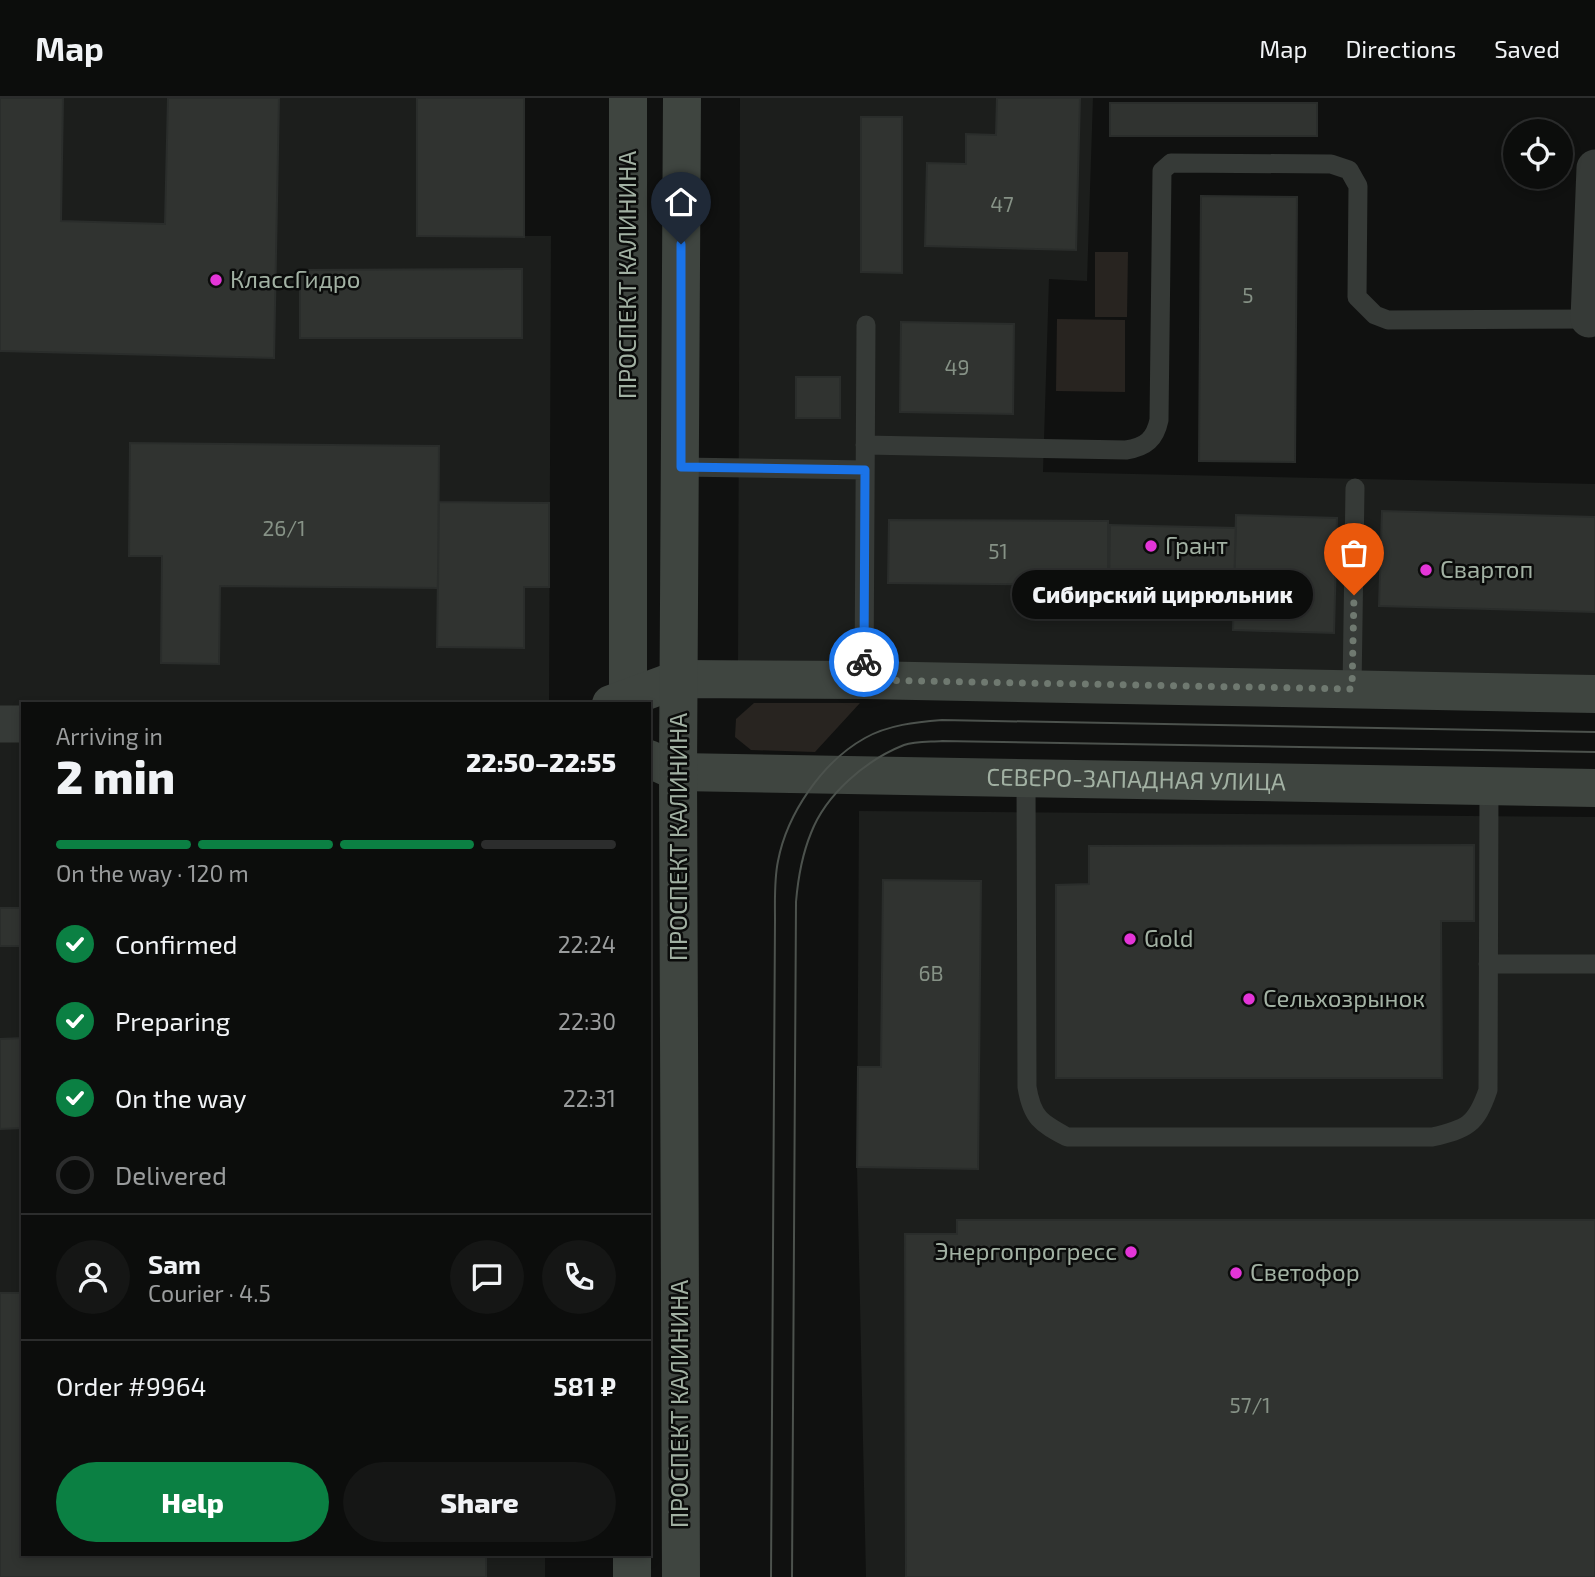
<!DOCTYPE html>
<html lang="en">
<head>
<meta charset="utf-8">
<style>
  body { margin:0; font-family:"Exo 2",sans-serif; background:#151615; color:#f1f3f6; height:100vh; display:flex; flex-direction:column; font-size:26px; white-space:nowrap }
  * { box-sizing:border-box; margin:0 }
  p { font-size:23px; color:#9a9c9d }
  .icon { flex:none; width:38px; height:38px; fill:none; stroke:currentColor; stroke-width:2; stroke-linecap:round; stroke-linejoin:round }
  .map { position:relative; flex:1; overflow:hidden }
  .panel { position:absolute; left:21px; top:604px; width:630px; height:854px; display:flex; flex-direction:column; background:#0c0d0c; border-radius:0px; box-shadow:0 4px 10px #0003,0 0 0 2px #2c2d2d }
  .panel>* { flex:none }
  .buttons { position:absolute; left:1503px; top:21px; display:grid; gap:14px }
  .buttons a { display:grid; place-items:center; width:70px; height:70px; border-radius:50%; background:#0c0d0c; box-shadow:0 4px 10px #0003,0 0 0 2px #2c2d2d; font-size:35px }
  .pin { position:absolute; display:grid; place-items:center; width:60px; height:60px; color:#fff; margin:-72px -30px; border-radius:50% 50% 50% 0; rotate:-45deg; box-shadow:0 0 7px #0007 }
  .pin .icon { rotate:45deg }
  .courier { position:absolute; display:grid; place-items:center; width:70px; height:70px; margin:-35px; border:5px solid #1a73e8; border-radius:50%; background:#fff; color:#222; box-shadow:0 2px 9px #0007 }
  .bubble { position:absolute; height:49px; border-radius:24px; background:#0c0d0c; box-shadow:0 4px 10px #0003,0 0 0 2px #2c2d2d; font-size:23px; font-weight:800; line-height:49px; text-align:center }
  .summary em { font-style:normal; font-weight:800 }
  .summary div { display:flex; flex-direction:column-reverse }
  .summary { display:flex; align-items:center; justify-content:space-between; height:119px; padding:0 35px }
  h1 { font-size:46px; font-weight:800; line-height:52px }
  .bar { display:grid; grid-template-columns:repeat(4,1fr); gap:10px 7px; align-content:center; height:84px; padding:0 35px }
  .bar i { height:9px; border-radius:5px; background:#2c2d2d }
  .bar .current { background:#0b8043 }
  .bar p { grid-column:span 4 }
  .line { display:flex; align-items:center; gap:18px; padding:0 35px; border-top:2px solid #2c2d2d }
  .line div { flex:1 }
  .round { display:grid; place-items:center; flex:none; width:74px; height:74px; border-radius:37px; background:#151615 }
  ol { padding:0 35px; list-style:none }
  li { display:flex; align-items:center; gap:21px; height:77px }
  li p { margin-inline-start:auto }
  li .icon { padding:7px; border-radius:50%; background:#0b8043; color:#fff; stroke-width:4 }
  li:last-child { color:#9a9c9d }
  li i { width:38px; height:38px; border:4px solid #2c2d2d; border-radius:50% }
  .button { display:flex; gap:14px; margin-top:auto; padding:14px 35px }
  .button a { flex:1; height:80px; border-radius:42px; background:#0b8043; color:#fff; font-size:28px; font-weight:800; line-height:80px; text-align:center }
  .button a+a { background:#151615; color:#f1f3f6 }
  header { display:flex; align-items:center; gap:42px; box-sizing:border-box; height:98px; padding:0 35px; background:#0c0d0c; border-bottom:2px solid #2c2d2d }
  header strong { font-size:33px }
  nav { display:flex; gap:38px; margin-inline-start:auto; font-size:24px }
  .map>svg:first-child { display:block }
</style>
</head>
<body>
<header>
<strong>Map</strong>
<nav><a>Map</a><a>Directions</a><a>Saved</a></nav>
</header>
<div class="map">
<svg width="1595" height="1479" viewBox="0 0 1595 1479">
  <rect width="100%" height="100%" fill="#101110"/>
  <path fill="#1c1e1c" d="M 0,0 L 524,0 L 524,138 L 551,138 L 549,605 L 23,606 L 23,1456 L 545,1456 L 545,1479 L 0,1479 Z
    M 740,0 L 1093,0 L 1087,183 L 1049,181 L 1043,374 L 1595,386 L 1595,581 L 738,569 Z
    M 859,713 L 1595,719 L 1595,1479 L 866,1479 L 857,1069 Z"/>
  <path fill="#282420" d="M 1095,154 L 1128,154 L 1127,219 L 1095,219 Z
    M 1057,221 L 1125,222 L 1125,294 L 1056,293 Z
    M 754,605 L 860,605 L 815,654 L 751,652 L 735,639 L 736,621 Z"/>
  <path fill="#303330" stroke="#2a2d2b" stroke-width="2" d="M 0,0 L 63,0 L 61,123 L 165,126 L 168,0 L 279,0 L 274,260 L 0,253 Z
    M 417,0 L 524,0 L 524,139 L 417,138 Z
    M 997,0 L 1080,0 L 1076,152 L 925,148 L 927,65 L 966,66 L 966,36 L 996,37 Z
    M 1110,5 L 1317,5 L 1317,38 L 1110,38 Z
    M 861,19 L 902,19 L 902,175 L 861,174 Z
    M 1201,98 L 1297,99 L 1295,364 L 1199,363 Z
    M 522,171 L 522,240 L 300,240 L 300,172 Z
    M 901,224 L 1014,226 L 1013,316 L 900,314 Z
    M 796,279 L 840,279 L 840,320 L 796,320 Z
    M 130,345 L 439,348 L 438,490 L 220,488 L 219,566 L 161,565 L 162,458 L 129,458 Z
    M 439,404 L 549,405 L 549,489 L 524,489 L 524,550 L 437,549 Z
    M 1382,413 L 1595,419 L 1595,514 L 1379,508 Z
    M 1236,417 L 1337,420 L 1334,535 L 1233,532 Z
    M 889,422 L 1108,423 L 1108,487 L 888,485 Z
    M 1110,427 L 1236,430 L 1234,491 L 1109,487 Z
    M 1474,747 L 1474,823 L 1441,823 L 1442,980 L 1056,980 L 1056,787 L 1089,786 L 1089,748 Z
    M 883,782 L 981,783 L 978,1071 L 857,1069 L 858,969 L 881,969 Z
    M 0,810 L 23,810 L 23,848 L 0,848 Z
    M 23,940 L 23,1030 L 0,1031 L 0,941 Z
    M 957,1122 L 1595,1122 L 1595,1479 L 906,1479 L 905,1136 L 957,1136 Z
    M 0,1195 L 23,1195 L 23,1456 L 486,1456 L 486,1479 L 0,1479 Z"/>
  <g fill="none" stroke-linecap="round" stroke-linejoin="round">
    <path stroke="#363a37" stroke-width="19" d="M 865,347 L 1126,352 C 1146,349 1155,341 1159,322 L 1162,73 L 1171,65 L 1331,66 L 1349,72 L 1358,88 L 1357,199 L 1375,217 L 1388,222 L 1595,221
      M 681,369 L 865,372
      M 864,582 L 866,227
      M 1352,591 L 1355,390
      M 1026,680 L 1027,989 C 1032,1020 1041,1025 1067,1039 L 1432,1039 C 1467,1031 1476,1027 1488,992 L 1489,688
      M 1488,866 L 1595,866"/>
    <path stroke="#363a37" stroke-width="37" d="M 1589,221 L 1595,70
      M 0,626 L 23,626"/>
    <g stroke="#3f4540" stroke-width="38">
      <path d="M 628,0 L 628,606"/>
      <path d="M 611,606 L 679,581 L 864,582 L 1595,596"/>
      <path id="s1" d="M 649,661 L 678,674 L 1595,690"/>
      <path d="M 632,1456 L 632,1479"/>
      <path d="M 681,1479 L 678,674 L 682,0"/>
    </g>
    <path stroke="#4c524d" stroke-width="2" d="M 771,1479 L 775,822 C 775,803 774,782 778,763 C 787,716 822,664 865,640 C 888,627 916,624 942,622 L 1595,634
      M 792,1479 L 796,804 C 798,780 802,757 811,735 C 826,696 866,662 904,647 C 915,643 930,644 942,643 L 1595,654"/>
  </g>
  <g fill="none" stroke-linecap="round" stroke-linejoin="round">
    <path stroke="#6f7970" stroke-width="7" stroke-dasharray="0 12.6" d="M 864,564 L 864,582 L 1352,591 L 1354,497"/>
    <path stroke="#1a73e8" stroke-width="9" d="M 681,146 L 681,369 L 865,372 L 864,564"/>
  </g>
  <g fill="#e435d8" stroke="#0b0c0b" stroke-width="2.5">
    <circle cx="216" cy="182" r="7"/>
    <circle cx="1151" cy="448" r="7"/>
    <circle cx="1426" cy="472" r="7"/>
    <circle cx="1130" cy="841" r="7"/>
    <circle cx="1249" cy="901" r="7"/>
    <circle cx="1131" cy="1154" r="7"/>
    <circle cx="1236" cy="1175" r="7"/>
  </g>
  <g text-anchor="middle" stroke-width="5" stroke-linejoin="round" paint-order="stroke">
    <g font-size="21" fill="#869286">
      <text x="1002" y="114">47</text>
      <text x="1248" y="205">5</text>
      <text x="957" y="277">49</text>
      <text x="284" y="438">26/1</text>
      <text x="998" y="461">51</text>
      <text x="931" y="883">6В</text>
      <text x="1250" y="1315">57/1</text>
    </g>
    <g font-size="24" fill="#a2b1a3" stroke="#0b0c0b">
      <text transform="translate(628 177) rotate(-90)" y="8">ПРОСПЕКТ КАЛИНИНА</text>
      <text dy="8" stroke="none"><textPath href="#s1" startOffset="490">СЕВЕРО-ЗАПАДНАЯ УЛИЦА</textPath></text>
      <text transform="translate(679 739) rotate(-90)" y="8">ПРОСПЕКТ КАЛИНИНА</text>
      <text transform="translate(680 1306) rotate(-90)" y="8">ПРОСПЕКТ КАЛИНИНА</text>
    </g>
    <g font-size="24" fill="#a2b1a3" stroke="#0b0c0b" text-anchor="start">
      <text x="230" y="190">КлассГидро</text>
      <text x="1165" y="456">Грант</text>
      <text x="1440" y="480">Свартоп</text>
      <text x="1144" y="849">Gold</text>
      <text x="1263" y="909">Сельхозрынок</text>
      <text x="1117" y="1162" text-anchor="end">Энергопрогресс</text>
      <text x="1250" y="1183">Светофор</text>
    </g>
  </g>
</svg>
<div class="buttons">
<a><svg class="icon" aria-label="locate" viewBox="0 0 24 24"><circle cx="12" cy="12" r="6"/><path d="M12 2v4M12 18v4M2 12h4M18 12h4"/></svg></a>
</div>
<div class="pin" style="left:1354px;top:497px;background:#ea580c"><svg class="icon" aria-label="bag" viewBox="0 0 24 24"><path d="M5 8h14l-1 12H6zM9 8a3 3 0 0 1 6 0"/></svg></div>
<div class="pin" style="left:681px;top:146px;background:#1f2937"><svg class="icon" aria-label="home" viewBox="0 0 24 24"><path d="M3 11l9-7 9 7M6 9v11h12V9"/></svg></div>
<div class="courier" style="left:864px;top:564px"><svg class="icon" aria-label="bike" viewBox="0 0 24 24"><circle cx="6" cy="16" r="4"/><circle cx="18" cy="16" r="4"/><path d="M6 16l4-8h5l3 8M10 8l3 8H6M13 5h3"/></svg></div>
<div class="bubble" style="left:1012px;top:472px;width:301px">Сибирский цирюльник</div>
<section class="panel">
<div class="summary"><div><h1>2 min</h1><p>Arriving in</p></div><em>22:50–22:55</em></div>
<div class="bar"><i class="current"></i><i class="current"></i><i class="current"></i><i></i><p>On the way · 120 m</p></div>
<ol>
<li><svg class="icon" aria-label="check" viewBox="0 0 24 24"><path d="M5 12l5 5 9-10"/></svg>Confirmed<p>22:24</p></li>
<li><svg class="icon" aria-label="check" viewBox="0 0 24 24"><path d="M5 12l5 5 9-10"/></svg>Preparing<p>22:30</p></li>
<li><svg class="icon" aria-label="check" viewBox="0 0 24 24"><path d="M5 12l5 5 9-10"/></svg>On the way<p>22:31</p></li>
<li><i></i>Delivered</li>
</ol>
<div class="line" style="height:126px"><a class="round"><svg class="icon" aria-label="person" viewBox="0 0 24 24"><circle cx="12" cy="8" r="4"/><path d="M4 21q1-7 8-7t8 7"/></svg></a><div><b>Sam</b><p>Courier · 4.5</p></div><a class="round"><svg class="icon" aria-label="chat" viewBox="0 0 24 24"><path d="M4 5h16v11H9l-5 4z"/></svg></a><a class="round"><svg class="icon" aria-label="phone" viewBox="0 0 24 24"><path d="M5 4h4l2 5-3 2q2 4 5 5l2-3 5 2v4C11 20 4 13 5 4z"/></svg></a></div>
<div class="line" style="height:91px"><div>Order #9964</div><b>581 ₽</b></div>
<div class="button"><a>Help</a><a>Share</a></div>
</section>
</div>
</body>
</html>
